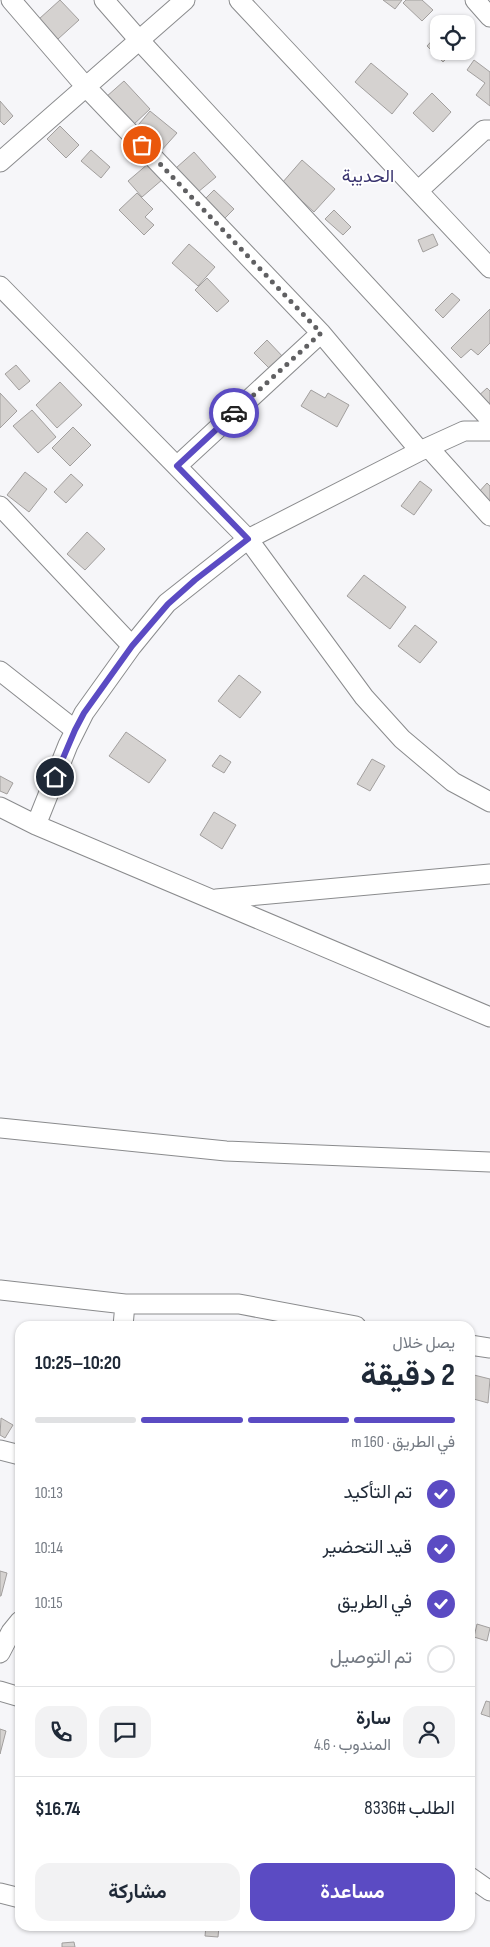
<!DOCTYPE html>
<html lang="ar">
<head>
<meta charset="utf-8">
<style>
  body { margin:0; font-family:"Sofia Sans Condensed",Vazirmatn,sans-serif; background:#f2f2f3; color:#1f2937; direction:rtl; height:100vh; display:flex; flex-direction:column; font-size:19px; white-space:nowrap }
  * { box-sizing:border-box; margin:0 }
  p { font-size:16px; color:#747a83 }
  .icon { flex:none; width:28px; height:28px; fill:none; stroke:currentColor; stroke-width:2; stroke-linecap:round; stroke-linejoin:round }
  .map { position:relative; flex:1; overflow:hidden; direction:ltr }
  .side { position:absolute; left:15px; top:1321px; width:460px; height:610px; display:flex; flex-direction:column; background:#fff; border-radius:15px; box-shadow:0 1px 4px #0004; direction:rtl }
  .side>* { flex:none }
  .tools { position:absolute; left:430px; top:15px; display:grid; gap:10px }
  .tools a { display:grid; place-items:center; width:45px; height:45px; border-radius:10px; background:#fff; box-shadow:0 1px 4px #0004; font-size:25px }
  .pin { position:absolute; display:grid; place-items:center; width:42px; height:42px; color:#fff; margin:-21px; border:2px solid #fff; border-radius:50%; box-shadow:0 1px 5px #0007 }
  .courier { position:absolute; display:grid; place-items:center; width:50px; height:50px; margin:-25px; border:4px solid #5b4bc3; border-radius:50%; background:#fff; color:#222; box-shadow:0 1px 6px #0007 }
  .summary em { font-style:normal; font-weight:700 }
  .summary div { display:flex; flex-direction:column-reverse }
  .summary { display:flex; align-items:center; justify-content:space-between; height:85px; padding:0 20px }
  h1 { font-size:32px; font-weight:700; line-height:38px }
  .bar { display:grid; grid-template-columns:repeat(4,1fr); gap:8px 5px; align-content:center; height:60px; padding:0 20px }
  .bar i { height:6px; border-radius:4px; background:#e0e1e3 }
  .bar .active { background:#5b4bc3 }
  .bar p { grid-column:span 4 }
  .line { display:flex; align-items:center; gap:12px; padding:0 20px; border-top:1px solid #e0e1e3 }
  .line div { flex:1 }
  .round { display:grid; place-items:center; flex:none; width:52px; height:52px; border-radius:15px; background:#f2f2f3 }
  ol { padding:0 20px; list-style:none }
  li { display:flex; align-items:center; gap:15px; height:55px }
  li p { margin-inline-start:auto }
  li .icon { padding:5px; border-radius:50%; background:#5b4bc3; color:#fff; stroke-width:4 }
  li:last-child { color:#747a83 }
  li i { width:28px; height:28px; border:2px solid #e0e1e3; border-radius:50% }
  .primary-button { display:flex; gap:10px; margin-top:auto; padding:10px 20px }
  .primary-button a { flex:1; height:58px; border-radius:15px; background:#5b4bc3; color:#fff; font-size:20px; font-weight:700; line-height:58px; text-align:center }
  .primary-button a+a { background:#f2f2f3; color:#1f2937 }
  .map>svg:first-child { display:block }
</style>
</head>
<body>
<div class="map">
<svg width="490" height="1947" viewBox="0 0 490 1947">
  <rect width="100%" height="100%" fill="#f6f6f9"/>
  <path fill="#d5d2d0" stroke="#a29f9e" d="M 60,0 L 79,20 L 58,39 L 39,19 Z
    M 383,0 L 402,0 L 395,9 Z
    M 406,0 L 422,0 L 433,10 L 422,21 L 403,3 Z
    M 439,33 L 439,51 L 454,51 L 443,62 L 427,46 Z
    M 474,60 L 490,72 L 490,106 L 476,95 L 485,83 L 467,70 Z
    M 371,63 L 408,94 L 392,114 L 355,82 Z
    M 124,81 L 150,109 L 132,126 L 106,97 Z
    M 432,93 L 451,112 L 433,132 L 413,113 Z
    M 0,101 L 13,116 L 4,125 L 0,121 Z
    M 150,111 L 177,133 L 160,152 L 134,130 Z
    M 60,126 L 79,145 L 66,158 L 47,139 Z
    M 91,150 L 110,167 L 101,178 L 81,161 Z
    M 194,152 L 216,177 L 198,192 L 176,168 Z
    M 302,160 L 335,189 L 314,212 L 282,183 Z
    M 149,163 L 163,179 L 142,197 L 128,181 Z
    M 214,190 L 234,209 L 224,219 L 204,200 Z
    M 137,193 L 153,209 L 145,217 L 154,225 L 144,235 L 119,210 Z
    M 334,210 L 351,227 L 343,235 L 325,219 Z
    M 433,234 L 438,245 L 423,252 L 418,240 Z
    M 189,244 L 215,267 L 198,286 L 172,263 Z
    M 207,278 L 229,301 L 217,312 L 195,290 Z
    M 452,293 L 460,300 L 443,318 L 435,310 Z
    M 490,309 L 490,343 L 478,355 L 471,349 L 461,358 L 451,348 Z
    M 267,340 L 285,359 L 272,371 L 254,353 Z
    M 16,365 L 30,381 L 19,390 L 5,374 Z
    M 60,382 L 82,405 L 57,428 L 36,405 Z
    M 487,388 L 490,391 L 490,413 L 476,398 Z
    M 311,390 L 325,398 L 328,393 L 349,405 L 337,427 L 301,406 Z
    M 0,393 L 17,411 L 0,428 Z
    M 32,410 L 56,437 L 38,453 L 13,426 Z
    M 73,427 L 91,445 L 70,466 L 52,448 Z
    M 25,472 L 47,489 L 29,512 L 7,495 Z
    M 71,474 L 83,485 L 66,503 L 54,492 Z
    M 420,481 L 432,490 L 414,515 L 401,506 Z
    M 487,483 L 490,486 L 490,505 L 477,494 Z
    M 87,532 L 105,549 L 85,570 L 67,554 Z
    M 364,575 L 406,607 L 390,629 L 347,596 Z
    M 415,625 L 437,642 L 420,663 L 398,646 Z
    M 239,675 L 261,692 L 240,718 L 218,701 Z
    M 126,732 L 166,760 L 149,783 L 109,756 Z
    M 220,755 L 231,762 L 224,773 L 212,766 Z
    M 372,759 L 385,766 L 370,791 L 357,784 Z
    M 0,776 L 13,783 L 7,794 L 0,791 Z
    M 214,812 L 236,825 L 222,849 L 200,835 Z
    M 470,1374 L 490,1379 L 488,1403 L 470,1398 Z
    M 1,1418 L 13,1425 L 5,1438 L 0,1435 Z
    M 0,1571 L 7,1573 L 1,1596 L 0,1596 Z
    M 477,1624 L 490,1628 L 487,1641 L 474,1637 Z
    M 486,1701 L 490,1702 L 490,1717 L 481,1714 Z
    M 0,1729 L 6,1731 L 0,1754 Z
    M 206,1926 L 219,1926 L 218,1937 L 205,1936 Z
    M 74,1942 L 75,1947 L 62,1947 L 62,1943 Z"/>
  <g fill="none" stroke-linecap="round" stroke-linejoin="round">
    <g stroke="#8a8b8d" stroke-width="21">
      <path id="street" d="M 11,0 L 86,87 L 321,333 L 420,451
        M 104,0 L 139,40 L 490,419
        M 239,0 L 490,268
        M 475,0 L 490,17
        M 0,162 L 185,0
        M 418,191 L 484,130 L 490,130
        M 0,286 L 248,539 L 364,697 L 402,739 L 453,782 L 490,802
        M 429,448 L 490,516
        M 177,466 L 321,333
        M 0,506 L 132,646
        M 0,671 L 75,730
        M 0,807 L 36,825 L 490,1017
        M 36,825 L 68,745 L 84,713 L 132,646 L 167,603 L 248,539 L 420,451 L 464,431 L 490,431
        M 216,899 L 490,874
        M 0,1128 L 226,1151 L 490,1162
        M 0,1290 L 125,1304 L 239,1304 L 356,1326
        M 123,1326 L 125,1304
        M 470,1345 L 490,1348
        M 0,1450 L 20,1455
        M 0,1653 L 11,1632 L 20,1621
        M 0,1691 L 20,1697
        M 470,1877 L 490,1891
        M 0,1893 L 20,1898"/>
    </g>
    <use href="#street" stroke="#fff" stroke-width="19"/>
  </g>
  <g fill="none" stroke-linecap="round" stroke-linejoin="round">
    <path stroke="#606062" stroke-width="5" stroke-dasharray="0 9" d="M 142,145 L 321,333 L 234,413"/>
    <path stroke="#5b4bc3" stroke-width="6" d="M 55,777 L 75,730 L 84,713 L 132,646 L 168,604 L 195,580 L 248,539 L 177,466 L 234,413"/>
  </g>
  <g text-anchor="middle" stroke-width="4" stroke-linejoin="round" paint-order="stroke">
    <g font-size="18" fill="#38326e" stroke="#fff">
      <text x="368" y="182">الحديبة</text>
    </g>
  </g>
</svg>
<div class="tools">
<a><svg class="icon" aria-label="locate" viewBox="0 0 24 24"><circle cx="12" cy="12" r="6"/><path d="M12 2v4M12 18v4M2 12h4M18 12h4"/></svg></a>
</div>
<div class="pin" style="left:142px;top:145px;background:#ea580c"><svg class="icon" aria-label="bag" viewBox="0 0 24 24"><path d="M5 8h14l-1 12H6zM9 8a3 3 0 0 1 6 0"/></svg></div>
<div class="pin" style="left:55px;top:777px;background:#1f2937"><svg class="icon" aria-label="home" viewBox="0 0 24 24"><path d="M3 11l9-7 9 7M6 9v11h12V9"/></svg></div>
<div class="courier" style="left:234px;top:413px"><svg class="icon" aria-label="car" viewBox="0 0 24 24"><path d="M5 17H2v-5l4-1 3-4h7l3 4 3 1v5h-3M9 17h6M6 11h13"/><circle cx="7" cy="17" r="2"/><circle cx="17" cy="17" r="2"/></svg></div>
<section class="side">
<div class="summary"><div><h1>2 دقيقة</h1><p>يصل خلال</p></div><em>10:20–10:25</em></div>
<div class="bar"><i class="active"></i><i class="active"></i><i class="active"></i><i></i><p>في الطريق · 160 m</p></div>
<ol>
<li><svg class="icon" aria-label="check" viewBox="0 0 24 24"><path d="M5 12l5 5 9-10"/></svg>تم التأكيد<p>10:13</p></li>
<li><svg class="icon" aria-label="check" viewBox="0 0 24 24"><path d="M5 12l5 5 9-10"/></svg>قيد التحضير<p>10:14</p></li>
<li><svg class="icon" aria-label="check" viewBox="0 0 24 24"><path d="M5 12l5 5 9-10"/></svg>في الطريق<p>10:15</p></li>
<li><i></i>تم التوصيل</li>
</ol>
<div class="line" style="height:90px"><a class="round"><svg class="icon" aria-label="person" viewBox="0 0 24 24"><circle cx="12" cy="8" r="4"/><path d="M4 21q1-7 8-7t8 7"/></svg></a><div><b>سارة</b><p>المندوب · 4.6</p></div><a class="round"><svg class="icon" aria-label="chat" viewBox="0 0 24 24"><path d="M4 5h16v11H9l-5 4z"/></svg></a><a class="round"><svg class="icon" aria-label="phone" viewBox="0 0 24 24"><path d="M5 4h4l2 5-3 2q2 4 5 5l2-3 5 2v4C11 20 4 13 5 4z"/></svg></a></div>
<div class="line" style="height:65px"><div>الطلب #8336</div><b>$16.74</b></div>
<div class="primary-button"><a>مساعدة</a><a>مشاركة</a></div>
</section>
</div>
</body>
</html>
